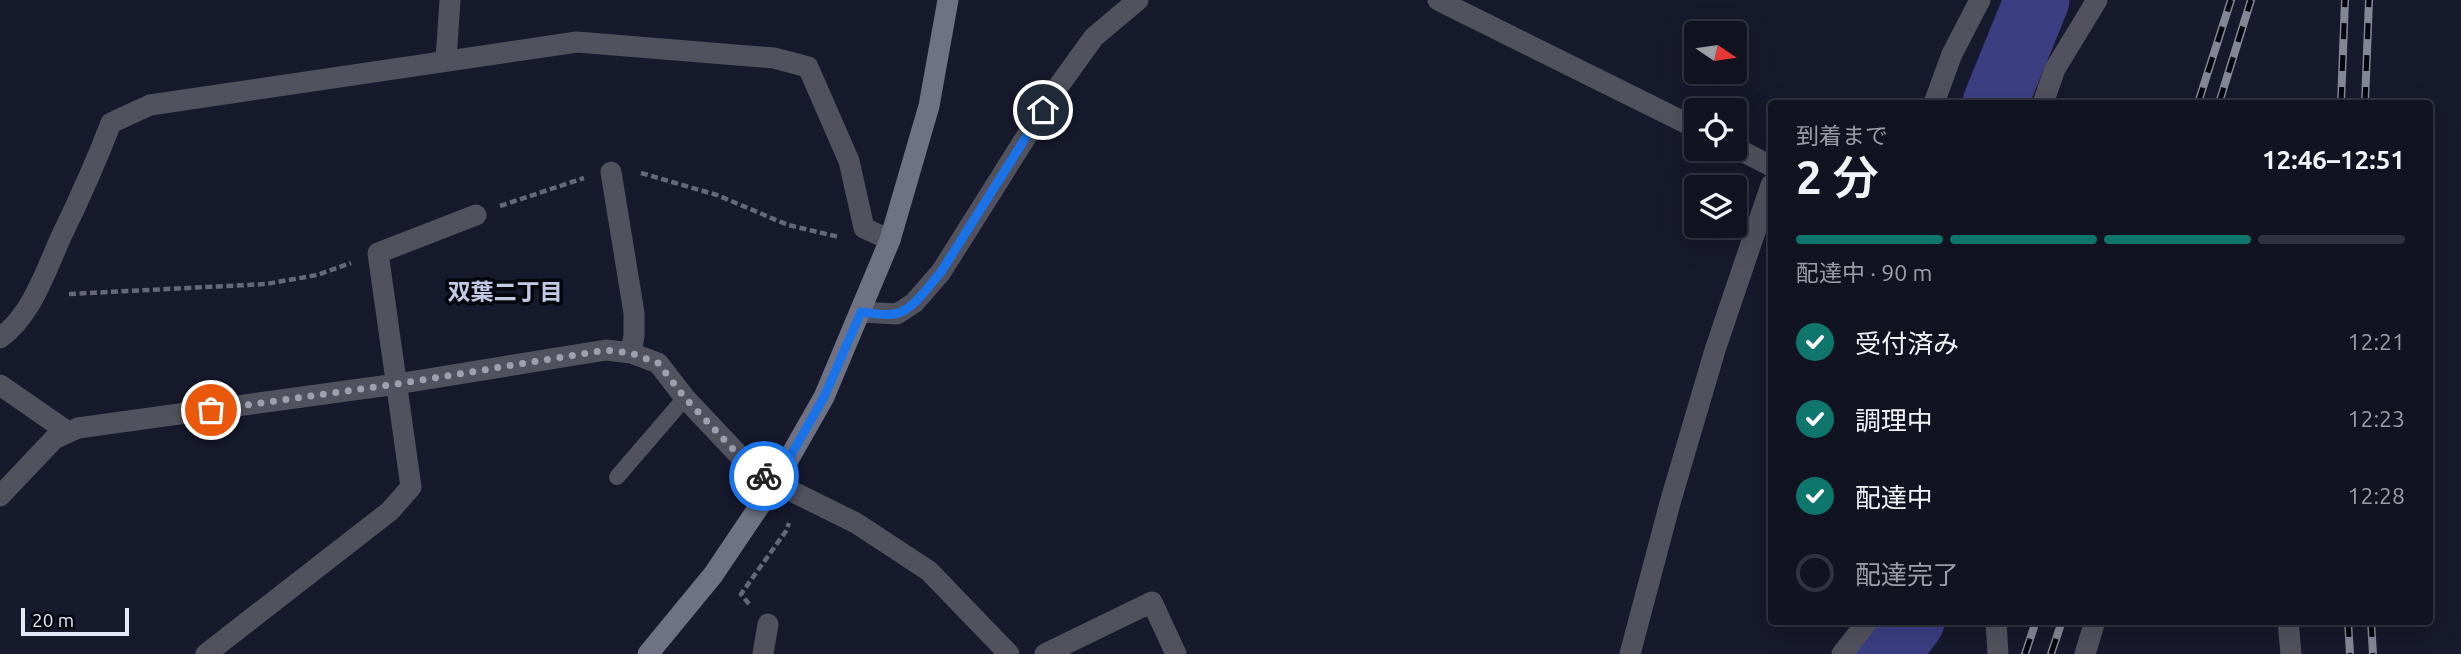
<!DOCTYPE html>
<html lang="ja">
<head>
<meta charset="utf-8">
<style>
  body { margin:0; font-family:Ubuntu,"Noto Sans JP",sans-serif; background:#1e202e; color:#f1f3f6; height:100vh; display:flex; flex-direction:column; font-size:26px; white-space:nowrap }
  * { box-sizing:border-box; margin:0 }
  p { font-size:23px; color:#9c9ea5 }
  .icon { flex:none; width:38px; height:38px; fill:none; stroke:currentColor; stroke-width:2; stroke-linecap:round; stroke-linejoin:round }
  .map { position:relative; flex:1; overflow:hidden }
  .side { position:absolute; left:1768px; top:100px; width:665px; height:525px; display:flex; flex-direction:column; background:#111321; border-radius:7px; box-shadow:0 7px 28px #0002,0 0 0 2px #30323f }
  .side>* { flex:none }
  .needle { width:46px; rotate:103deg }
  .fabs { position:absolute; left:1684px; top:21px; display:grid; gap:14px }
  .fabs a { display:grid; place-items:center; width:63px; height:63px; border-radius:7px; background:#111321; box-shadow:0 7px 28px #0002,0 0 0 2px #30323f; font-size:35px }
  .scale { position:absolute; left:21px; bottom:18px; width:108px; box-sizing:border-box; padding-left:7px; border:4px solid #e5e8f5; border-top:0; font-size:19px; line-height:24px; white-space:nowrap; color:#e5e8f5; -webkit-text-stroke:5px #05050d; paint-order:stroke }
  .pin { position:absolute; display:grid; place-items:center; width:60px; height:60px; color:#fff; margin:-30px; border:4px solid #fff; border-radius:50%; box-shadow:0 2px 7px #0007 }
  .courier { position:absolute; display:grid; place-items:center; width:70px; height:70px; margin:-35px; border:5px solid #1a73e8; border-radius:50%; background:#fff; color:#222; box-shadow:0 2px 9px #0007 }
  .overview em { font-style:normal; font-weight:600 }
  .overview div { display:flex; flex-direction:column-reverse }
  .overview { display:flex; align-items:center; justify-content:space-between; height:119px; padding:0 28px }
  h1 { font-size:46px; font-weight:600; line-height:52px }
  .bar { display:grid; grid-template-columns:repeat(4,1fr); gap:10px 7px; align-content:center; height:84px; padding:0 28px }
  .bar i { height:9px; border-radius:5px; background:#30323f }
  .bar .on { background:#0f766e }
  .bar p { grid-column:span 4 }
  ol { padding:0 28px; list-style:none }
  li { display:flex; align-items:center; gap:21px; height:77px }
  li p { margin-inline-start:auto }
  li .icon { padding:7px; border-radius:50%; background:#0f766e; color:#fff; stroke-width:4 }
  li:last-child { color:#9c9ea5 }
  li i { width:38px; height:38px; border:4px solid #30323f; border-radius:50% }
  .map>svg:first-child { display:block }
</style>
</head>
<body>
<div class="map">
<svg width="2461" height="654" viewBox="0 0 2461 654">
  <rect width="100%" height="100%" fill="#17192c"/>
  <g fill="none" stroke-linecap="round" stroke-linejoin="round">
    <path stroke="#3b3e81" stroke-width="65" d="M 1995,103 L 2037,0
      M 1887,654 L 1912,621"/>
    <path stroke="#666879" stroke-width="4.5" stroke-dasharray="7 3.5" stroke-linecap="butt" d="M 641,173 L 717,195 L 788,225 L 839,237
      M 500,206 L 584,178
      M 69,294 L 266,284 L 317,275 L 351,263
      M 749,604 L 741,594 L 786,531 L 789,523"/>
    <path stroke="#51525d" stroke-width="16" d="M 617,477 L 685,398"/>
    <path stroke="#51525d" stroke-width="21" d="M 1438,0 L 1696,128
      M 446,60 L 450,0
      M 1934,103 L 1952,54 L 1980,0
      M 2043,103 L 2055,69 L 2097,0
      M 1734,147 L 1771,166
      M 611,172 L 634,313 L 634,336 L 631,353
      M 861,312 L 897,314 L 914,303 L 941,272 L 1055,91 L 1094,37 L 1138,0
      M 0,338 C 32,315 45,272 61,237 C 79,200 96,162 111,123 L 150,105 L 577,42 L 774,58 L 808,67 L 849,161 L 864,228 L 890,240
      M 0,385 L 68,432
      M 0,496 L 54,439 L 78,428 L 397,384 L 606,350 L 631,353 L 658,363 L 685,398 L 751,468 L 775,483 L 856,523 L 929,571 L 1009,654
      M 1996,621 L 1998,654
      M 2288,621 L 2291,654
      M 206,654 L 390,511 L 411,487 L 378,253 L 476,215
      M 763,654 L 768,624
      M 1045,654 L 1152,602 L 1176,654
      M 1630,654 L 1670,503 L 1715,350 L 1771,185
      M 1842,654 L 1868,621
      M 2085,654 L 2095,621"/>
    <path stroke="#6f7282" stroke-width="21" d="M 648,654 L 713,575 L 775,483 L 824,397 L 890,240 L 929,106 L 948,0"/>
    <g stroke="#848696" stroke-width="8">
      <path id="rail" d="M 2198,103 L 2231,0
        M 2219,103 L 2251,0
        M 2341,103 L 2345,0
        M 2365,103 L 2369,0
        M 2348,621 L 2350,654
        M 2371,621 L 2373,654
        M 2025,654 L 2036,621
        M 2051,654 L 2062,621"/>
    </g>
    <use href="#rail" stroke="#05050d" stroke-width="5" stroke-dasharray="16" stroke-linecap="butt"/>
  </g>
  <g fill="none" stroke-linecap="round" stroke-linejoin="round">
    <path stroke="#9da0af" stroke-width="7" stroke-dasharray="0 12.6" d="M 211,410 L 397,384 L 606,350 L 631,353 L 658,363 L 685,398 L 751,468 L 764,476"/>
    <path stroke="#1a73e8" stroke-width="9" d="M 764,476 L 775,483 L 824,397 L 861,312 C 872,313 885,316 895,314 C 914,310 929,285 941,272 L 1043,110"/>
  </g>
  <g text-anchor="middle" stroke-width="7" stroke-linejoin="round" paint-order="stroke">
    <g font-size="23" font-weight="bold" fill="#c4c9e3" stroke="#05050d">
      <text x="505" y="300">双葉二丁目</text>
    </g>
  </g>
</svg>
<div class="fabs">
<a><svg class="needle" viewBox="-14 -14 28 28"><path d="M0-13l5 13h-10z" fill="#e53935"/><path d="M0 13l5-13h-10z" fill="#9c9ea5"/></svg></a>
<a><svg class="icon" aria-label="locate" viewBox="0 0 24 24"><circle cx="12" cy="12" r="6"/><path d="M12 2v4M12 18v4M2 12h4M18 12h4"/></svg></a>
<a><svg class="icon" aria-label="layers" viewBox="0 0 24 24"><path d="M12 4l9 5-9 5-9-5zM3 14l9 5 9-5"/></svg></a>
</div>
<div class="scale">20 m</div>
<div class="pin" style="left:211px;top:410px;background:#ea580c"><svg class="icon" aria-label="bag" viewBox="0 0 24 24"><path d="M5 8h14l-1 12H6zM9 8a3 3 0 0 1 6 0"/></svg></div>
<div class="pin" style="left:1043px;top:110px;background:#1f2937"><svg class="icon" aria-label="home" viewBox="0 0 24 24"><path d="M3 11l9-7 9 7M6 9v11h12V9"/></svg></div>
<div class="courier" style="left:764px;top:476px"><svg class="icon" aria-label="bike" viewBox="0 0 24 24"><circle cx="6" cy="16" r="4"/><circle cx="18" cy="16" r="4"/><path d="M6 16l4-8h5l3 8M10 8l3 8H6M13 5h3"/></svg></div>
<section class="side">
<div class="overview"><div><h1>2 分</h1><p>到着まで</p></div><em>12:46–12:51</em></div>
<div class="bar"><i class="on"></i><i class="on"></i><i class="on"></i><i></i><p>配達中 · 90 m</p></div>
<ol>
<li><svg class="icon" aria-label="check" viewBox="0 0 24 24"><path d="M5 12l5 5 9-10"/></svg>受付済み<p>12:21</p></li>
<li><svg class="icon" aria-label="check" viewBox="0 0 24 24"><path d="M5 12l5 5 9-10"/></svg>調理中<p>12:23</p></li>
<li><svg class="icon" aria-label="check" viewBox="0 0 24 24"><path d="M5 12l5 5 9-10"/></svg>配達中<p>12:28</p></li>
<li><i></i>配達完了</li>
</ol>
</section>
</div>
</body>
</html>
